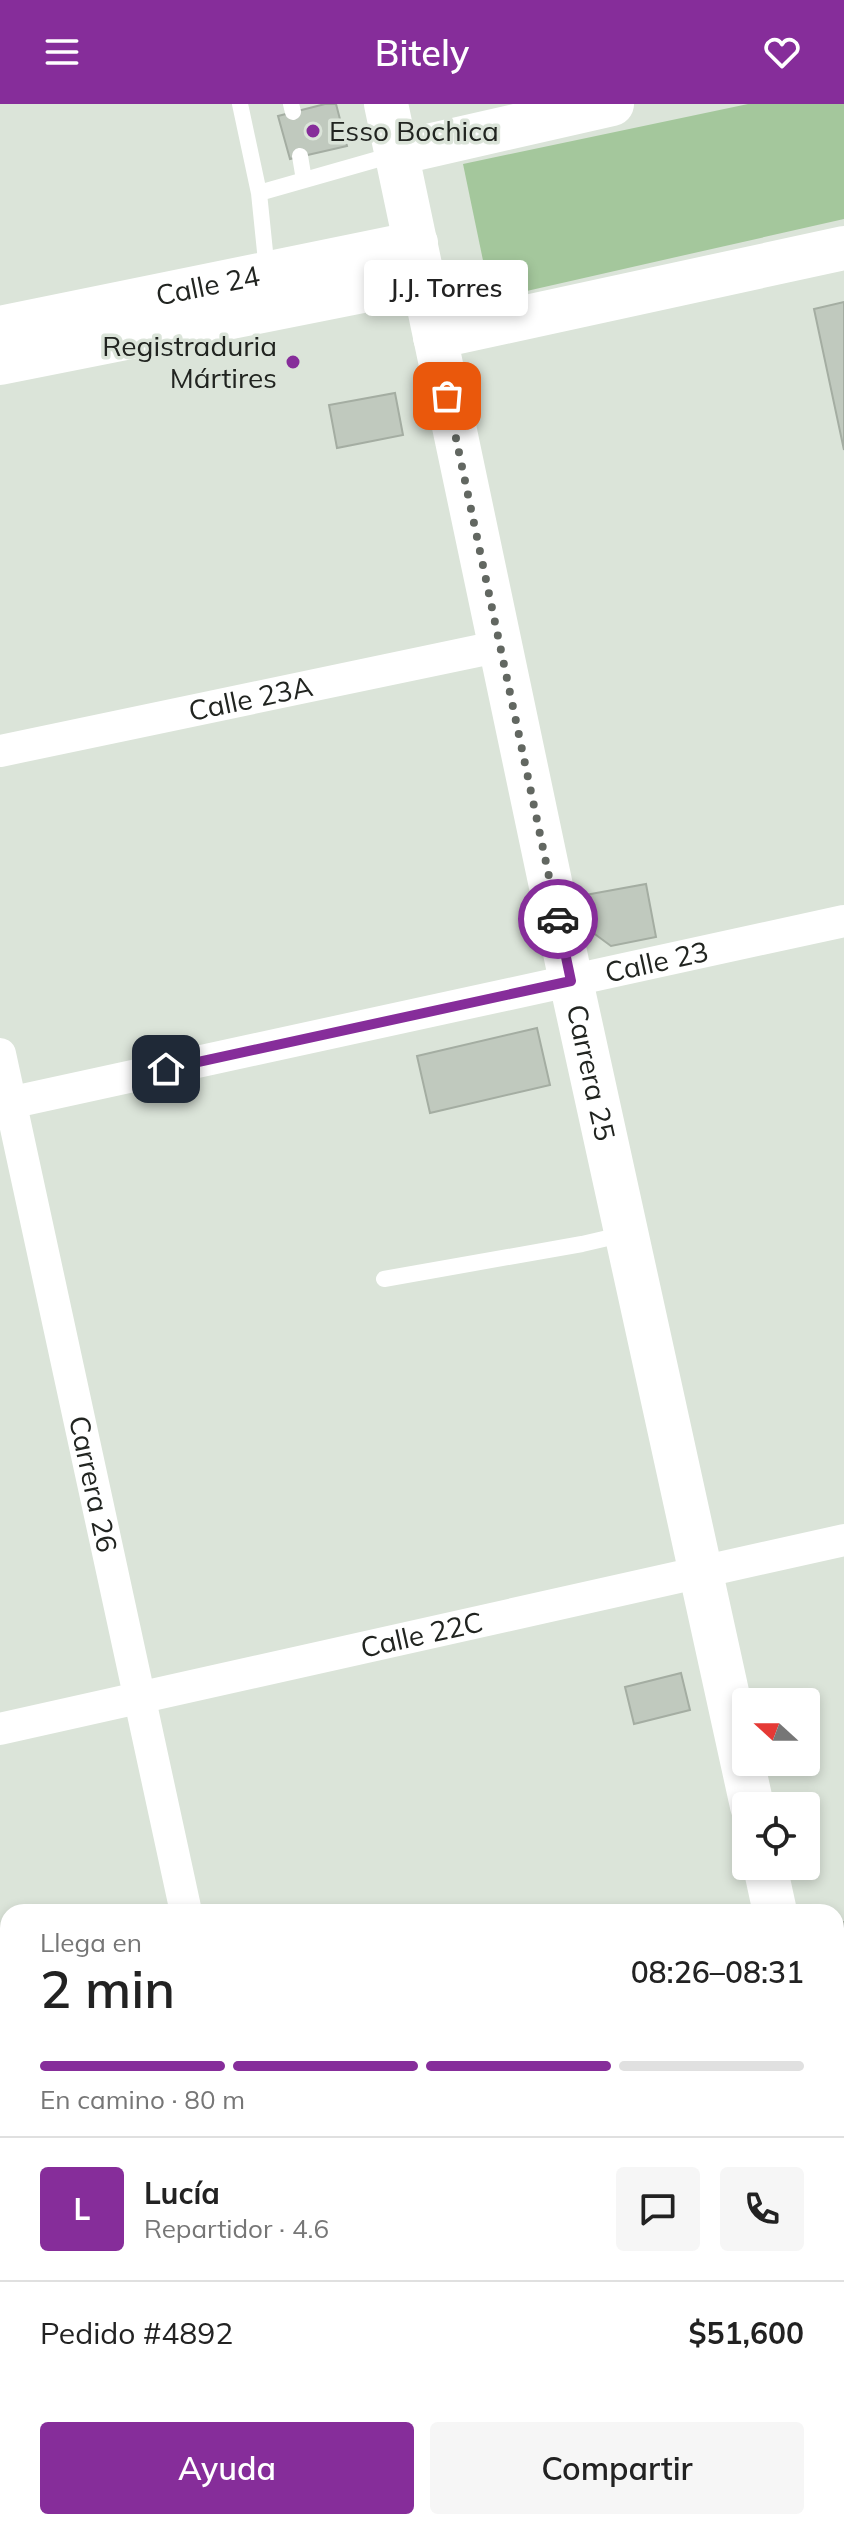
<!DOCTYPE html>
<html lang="es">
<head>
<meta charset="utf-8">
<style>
  body { margin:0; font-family:Mulish,sans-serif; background:#f6f6f6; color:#222; height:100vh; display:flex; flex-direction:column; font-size:30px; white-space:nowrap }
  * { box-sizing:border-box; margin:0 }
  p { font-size:26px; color:#767676 }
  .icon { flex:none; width:44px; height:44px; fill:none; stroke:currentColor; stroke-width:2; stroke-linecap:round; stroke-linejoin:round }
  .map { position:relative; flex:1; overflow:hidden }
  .sheet { position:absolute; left:0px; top:1800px; width:844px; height:626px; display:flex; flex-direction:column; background:#fff; border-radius:24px 24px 0 0; box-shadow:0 4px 12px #0003 }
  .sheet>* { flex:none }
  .needle { width:52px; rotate:291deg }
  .tools { position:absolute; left:732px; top:1584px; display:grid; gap:16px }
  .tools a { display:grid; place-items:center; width:88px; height:88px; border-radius:8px; background:#fff; box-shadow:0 4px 12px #0003; font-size:40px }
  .pin { position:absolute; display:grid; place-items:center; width:68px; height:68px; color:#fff; margin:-34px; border-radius:16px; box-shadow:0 4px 12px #0006 }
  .courier { position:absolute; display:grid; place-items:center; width:80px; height:80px; margin:-40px; border:6px solid #862d9a; border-radius:50%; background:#fff; color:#222; box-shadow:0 2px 10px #0007 }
  .bubble { position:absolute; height:56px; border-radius:8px; background:#fff; box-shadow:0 4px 12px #0003; font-size:26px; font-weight:600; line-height:56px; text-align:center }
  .headline em { font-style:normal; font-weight:600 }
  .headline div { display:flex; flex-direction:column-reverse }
  .headline { display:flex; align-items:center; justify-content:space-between; height:136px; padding:0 40px }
  h1 { font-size:52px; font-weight:600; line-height:60px }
  .bar { display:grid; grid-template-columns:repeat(4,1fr); gap:12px 8px; align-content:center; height:96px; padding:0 40px }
  .bar i { height:10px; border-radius:6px; background:#e0e0e0 }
  .bar .current { background:#862d9a }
  .bar p { grid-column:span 4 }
  .line { display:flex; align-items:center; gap:20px; padding:0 40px; border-top:2px solid #e0e0e0 }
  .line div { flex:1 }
  .round { display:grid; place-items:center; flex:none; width:84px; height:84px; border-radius:8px; background:#f6f6f6 }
  .primary-button { display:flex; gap:16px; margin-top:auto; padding:16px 40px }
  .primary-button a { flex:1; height:92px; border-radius:8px; background:#862d9a; color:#fff; font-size:32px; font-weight:600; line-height:92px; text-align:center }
  .primary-button a+a { background:#f6f6f6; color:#222 }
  header { display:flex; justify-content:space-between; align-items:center; height:104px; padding:0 40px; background:#862d9a; color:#fff; font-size:36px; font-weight:600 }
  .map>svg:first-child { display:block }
</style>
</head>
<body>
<header><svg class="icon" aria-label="menu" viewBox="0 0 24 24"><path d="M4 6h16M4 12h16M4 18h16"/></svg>Bitely<svg class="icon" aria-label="heart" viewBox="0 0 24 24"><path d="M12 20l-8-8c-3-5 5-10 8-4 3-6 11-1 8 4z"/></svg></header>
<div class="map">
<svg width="844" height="2425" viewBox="0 0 844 2425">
  <rect width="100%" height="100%" fill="#dbe4d9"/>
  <path fill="#a4c79c" d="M 748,0 L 844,0 L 844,115 L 491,195 L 463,60 Z"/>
  <path fill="#c0c9be" stroke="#a4ada2" stroke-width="2" d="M 325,0 L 336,0 L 347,42 L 290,55 L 278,12 Z
    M 844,198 L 844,346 L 814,205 Z
    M 395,289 L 403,331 L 337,344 L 329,301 Z
    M 646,780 L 656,833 L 611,842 L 592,828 L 585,791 Z
    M 537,924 L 550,981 L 430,1009 L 417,952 Z
    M 681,1569 L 690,1606 L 634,1620 L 625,1583 Z
    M 844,1818 L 844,1868 L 836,1869 L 836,1820 Z
    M 836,2358 L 844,2393 L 844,2425 L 357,2425 L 355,2418 L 836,2418 Z"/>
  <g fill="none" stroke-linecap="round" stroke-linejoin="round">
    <path stroke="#fff" stroke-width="16" d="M 240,0 L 259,89 L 396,50
      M 291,0 L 293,8
      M 300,52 L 304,76
      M 259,89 L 267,167
      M 384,1175 L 582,1140 L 625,1130"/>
    <g stroke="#fff" stroke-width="32">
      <path id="s1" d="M 0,647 L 501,542"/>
      <path id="s2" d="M 0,950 L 186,1808"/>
      <path id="s3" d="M 0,1001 L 844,817"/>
      <path id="s4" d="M 0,1625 L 844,1436"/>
      <path d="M 318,2418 L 320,2425"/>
    </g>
    <g stroke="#fff" stroke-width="44">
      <path id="s5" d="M 386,0 L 571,877 L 752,1702"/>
      <path d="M 397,49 L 612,0"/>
      <path id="s6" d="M 0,224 L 416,139"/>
      <path d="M 435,233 L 844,144"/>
      <path d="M 0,259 L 423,175"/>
      <path d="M 765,1762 L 775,1808"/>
      <path d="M 836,2087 L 844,2124"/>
      <path d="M 0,2243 L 8,2242"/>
      <path d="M 0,2386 L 8,2397"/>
    </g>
  </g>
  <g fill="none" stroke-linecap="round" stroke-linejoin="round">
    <path stroke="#626761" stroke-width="8" stroke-dasharray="0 14.4" d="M 447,292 L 558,815"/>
    <path stroke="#862d9a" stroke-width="10" d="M 166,965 L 571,877 L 558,815"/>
  </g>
  <g fill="#862d9a" stroke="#dbe4d9" stroke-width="3">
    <circle cx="313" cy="27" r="8"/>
    <circle cx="293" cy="258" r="8"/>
  </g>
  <g text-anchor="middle" stroke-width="7" stroke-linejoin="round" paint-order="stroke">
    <g font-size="28" fill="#212420" stroke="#dbe4d9" text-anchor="start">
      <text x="329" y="37">Esso Bochica</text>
      <text x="277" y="252" text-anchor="end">Registraduria<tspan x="277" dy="32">Mártires</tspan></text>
    </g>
    <g font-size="28" fill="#212420" stroke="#dbe4d9">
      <text dy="10" stroke="none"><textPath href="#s6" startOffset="212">Calle 24</textPath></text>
      <text dy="10" stroke="none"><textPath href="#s1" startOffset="256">Calle 23A</textPath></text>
      <text dy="10" stroke="none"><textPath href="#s3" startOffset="672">Calle 23</textPath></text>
      <text dy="10" stroke="none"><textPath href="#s5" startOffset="990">Carrera 25</textPath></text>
      <text dy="10" stroke="none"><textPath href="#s2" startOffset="440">Carrera 26</textPath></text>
      <text dy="10" stroke="none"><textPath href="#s4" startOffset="432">Calle 22C</textPath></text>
    </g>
  </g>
</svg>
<div class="tools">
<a><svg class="needle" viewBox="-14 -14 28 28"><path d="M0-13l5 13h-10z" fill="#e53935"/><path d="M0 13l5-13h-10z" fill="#767676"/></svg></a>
<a><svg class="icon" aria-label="locate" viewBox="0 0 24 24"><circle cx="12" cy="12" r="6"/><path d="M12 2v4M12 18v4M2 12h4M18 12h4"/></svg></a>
</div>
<div class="pin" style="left:447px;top:292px;background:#ea580c"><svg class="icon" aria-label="bag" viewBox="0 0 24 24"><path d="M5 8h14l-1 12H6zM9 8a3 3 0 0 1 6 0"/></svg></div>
<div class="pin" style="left:166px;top:965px;background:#1f2937"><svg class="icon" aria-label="home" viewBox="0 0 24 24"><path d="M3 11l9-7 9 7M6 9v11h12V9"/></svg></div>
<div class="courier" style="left:558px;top:815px"><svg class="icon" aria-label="car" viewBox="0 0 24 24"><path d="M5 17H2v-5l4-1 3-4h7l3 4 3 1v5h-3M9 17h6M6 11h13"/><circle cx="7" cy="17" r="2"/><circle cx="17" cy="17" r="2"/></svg></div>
<div class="bubble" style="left:364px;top:156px;width:164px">J.J. Torres</div>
<section class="sheet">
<div class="headline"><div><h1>2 min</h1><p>Llega en</p></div><em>08:26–08:31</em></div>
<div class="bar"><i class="current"></i><i class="current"></i><i class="current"></i><i></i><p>En camino · 80 m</p></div>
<div class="line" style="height:144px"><b class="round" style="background:#862d9a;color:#fff">L</b><div><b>Lucía</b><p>Repartidor · 4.6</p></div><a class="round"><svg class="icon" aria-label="chat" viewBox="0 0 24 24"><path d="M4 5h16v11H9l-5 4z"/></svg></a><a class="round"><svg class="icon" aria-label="phone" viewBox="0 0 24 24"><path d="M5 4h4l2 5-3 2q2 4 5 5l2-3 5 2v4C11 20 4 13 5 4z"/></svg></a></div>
<div class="line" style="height:104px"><div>Pedido #4892</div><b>$51,600</b></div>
<div class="primary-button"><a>Ayuda</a><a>Compartir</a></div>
</section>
</div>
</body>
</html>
